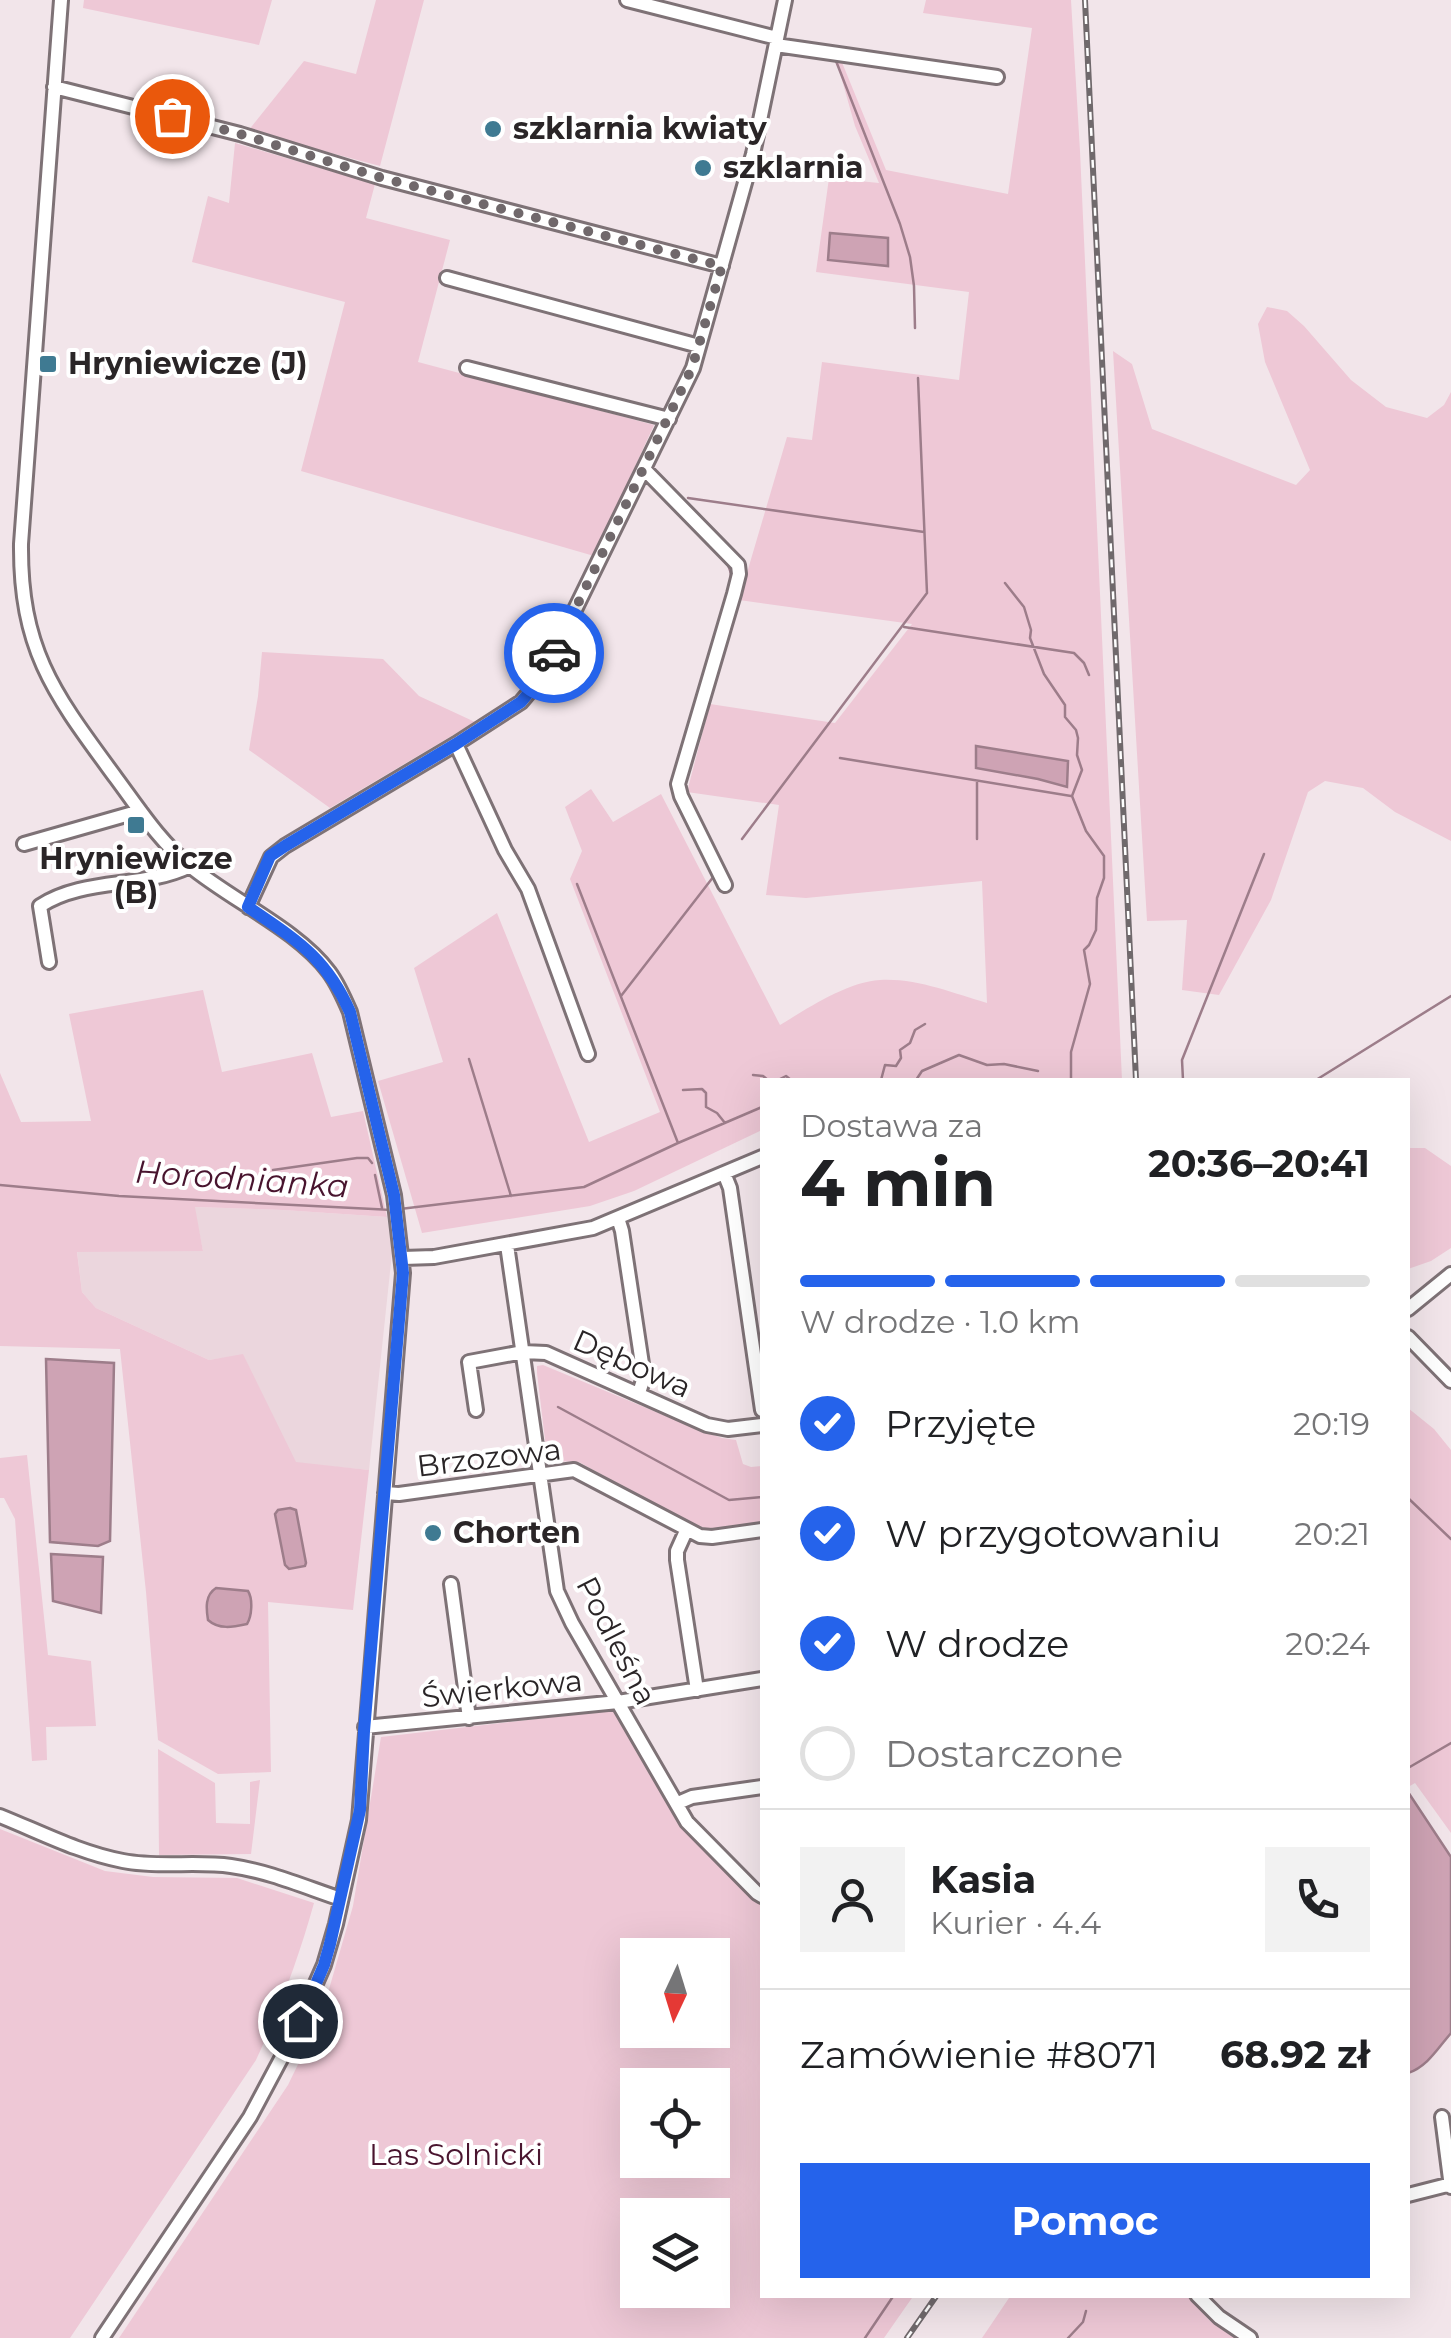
<!DOCTYPE html>
<html lang="pl">
<head>
<meta charset="utf-8">
<style>
  body { margin:0; font-family:Montserrat,sans-serif; background:#f2f2f2; color:#202124; height:100vh; display:flex; flex-direction:column; font-size:38px; white-space:nowrap }
  * { box-sizing:border-box; margin:0 }
  p { font-size:32px; color:#757577 }
  .icon { flex:none; width:55px; height:55px; fill:none; stroke:currentColor; stroke-width:2; stroke-linecap:round; stroke-linejoin:round }
  .map { position:relative; flex:1; overflow:hidden }
  .panel { position:absolute; left:760px; top:1078px; width:650px; height:1220px; display:flex; flex-direction:column; background:#fff; border-radius:0px; box-shadow:0 10px 40px #0002 }
  .panel>* { flex:none }
  .needle { width:65px; rotate:184deg }
  .buttons { position:absolute; left:620px; top:1938px; display:grid; gap:20px }
  .buttons a { display:grid; place-items:center; width:110px; height:110px; border-radius:0px; background:#fff; box-shadow:0 10px 40px #0002; font-size:50px }
  .pin { position:absolute; display:grid; place-items:center; width:85px; height:85px; color:#fff; margin:-42px; border:5px solid #fff; border-radius:50%; box-shadow:0 2px 10px #0007 }
  .courier { position:absolute; display:grid; place-items:center; width:100px; height:100px; margin:-50px; border:8px solid #2563eb; border-radius:50%; background:#fff; color:#222; box-shadow:0 2px 12px #0007 }
  .headline em { font-style:normal; font-weight:700 }
  .headline div { display:flex; flex-direction:column-reverse }
  .headline { display:flex; align-items:center; justify-content:space-between; height:170px; padding:0 40px }
  h1 { font-size:65px; font-weight:700; line-height:75px }
  .bar { display:grid; grid-template-columns:repeat(4,1fr); gap:15px 10px; align-content:center; height:120px; padding:0 40px }
  .bar i { height:12px; border-radius:8px; background:#e0e0e0 }
  .bar .selected { background:#2563eb }
  .bar p { grid-column:span 4 }
  .line { display:flex; align-items:center; gap:25px; padding:0 40px; border-top:2px solid #e0e0e0 }
  .line div { flex:1 }
  .round { display:grid; place-items:center; flex:none; width:105px; height:105px; border-radius:0px; background:#f2f2f2 }
  ol { padding:0 40px; list-style:none }
  li { display:flex; align-items:center; gap:30px; height:110px }
  li p { margin-inline-start:auto }
  li .icon { padding:10px; border-radius:50%; background:#2563eb; color:#fff; stroke-width:4 }
  li:last-child { color:#757577 }
  li i { width:55px; height:55px; border:5px solid #e0e0e0; border-radius:50% }
  .button { display:flex; gap:20px; margin-top:auto; padding:20px 40px }
  .button a { flex:1; height:115px; border-radius:0px; background:#2563eb; color:#fff; font-size:40px; font-weight:700; line-height:115px; text-align:center }
  .map>svg:first-child { display:block }
</style>
</head>
<body>
<div class="map">
<svg width="1451" height="2338" viewBox="0 0 1451 2338">
  <rect width="100%" height="100%" fill="#f2e5ea"/>
  <path fill="#ebd6dd" d="M 194,1207 L 283,1210 L 387,1217 L 392,1253 L 369,1470 L 295,1463 L 243,1355 L 209,1360 L 96,1308 L 82,1292 L 77,1251 L 203,1251 Z"/>
  <path fill="#eec8d6" fill-rule="evenodd" d="M 84,0 L 272,0 L 259,45 L 83,8 Z
    M 376,0 L 424,0 L 380,166 L 248,131 L 304,61 L 356,74 Z
    M 926,0 L 1071,0 L 1080,151 L 1122,1080 L 762,1080 L 762,1130 L 634,1191 L 590,1206 L 422,1233 L 378,1081 L 443,1062 L 414,968 L 497,913 L 589,1142 L 660,1112 L 570,879 L 582,851 L 565,807 L 591,789 L 613,822 L 661,794 L 780,1025 C 808,1008 847,982 880,980 C 917,978 952,993 987,1003 L 982,881 L 806,898 L 766,895 L 779,805 L 687,792 L 710,704 L 835,723 L 912,624 L 739,600 L 787,437 L 812,440 L 822,362 L 959,380 L 969,292 L 816,272 L 829,178 L 879,183 L 855,126 L 836,59 L 841,60 L 886,170 L 1008,194 L 1032,28 L 923,13 Z
    M 235,143 L 375,184 L 366,218 L 450,240 L 418,362 L 654,425 L 594,556 L 301,471 L 345,302 L 192,262 L 208,196 L 229,203 Z
    M 1267,307 L 1287,311 L 1304,326 L 1351,380 L 1386,407 L 1427,418 L 1444,405 L 1451,392 L 1451,841 L 1395,812 L 1363,788 L 1325,781 L 1308,792 L 1271,900 L 1219,995 L 1182,990 L 1187,920 L 1147,921 L 1113,351 L 1132,364 L 1152,429 L 1296,485 L 1310,470 L 1265,362 L 1258,324 Z
    M 262,652 L 383,659 L 419,696 L 475,722 L 330,808 L 249,750 L 258,696 Z
    M 203,990 L 222,1072 L 312,1053 L 331,1117 L 363,1111 L 387,1217 L 283,1210 L 195,1207 L 203,1251 L 77,1252 L 82,1292 L 96,1308 L 209,1360 L 243,1354 L 296,1462 L 369,1470 L 353,1610 L 268,1602 L 271,1772 L 218,1774 L 158,1740 L 146,1592 L 120,1349 L 0,1346 L 0,1073 L 21,1122 L 91,1121 L 69,1014 Z
    M 1408,1148 L 1425,1148 L 1451,1166 L 1451,1248 L 1431,1261 L 1408,1269 Z
    M 543,1365 L 702,1431 L 722,1438 L 736,1440 L 743,1464 L 751,1467 L 762,1466 L 762,1522 L 712,1530 L 688,1523 L 579,1462 L 554,1461 L 547,1456 L 537,1373 L 537,1366 Z
    M 1408,1408 L 1434,1429 L 1451,1450 L 1451,1833 L 1415,1783 L 1408,1787 Z
    M 27,1455 L 48,1655 L 91,1661 L 96,1726 L 46,1727 L 47,1760 L 32,1761 L 15,1519 L 4,1498 L 0,1498 L 0,1458 Z
    M 614,1710 L 680,1824 L 757,1902 L 762,1904 L 762,2295 L 914,2295 L 884,2338 L 119,2338 L 288,2085 L 321,2017 L 353,1906 L 381,1737 ZM 638,1955 L 712,1955 L 712,2030 L 638,2030 ZM 638,2085 L 712,2085 L 712,2160 L 638,2160 ZM 638,2215 L 712,2215 L 712,2290 L 638,2290 Z
    M 158,1749 L 215,1783 L 216,1823 L 250,1824 L 250,1782 L 260,1780 L 251,1854 L 159,1855 Z
    M 0,1829 L 105,1871 L 153,1877 L 237,1878 L 314,1903 C 299,1957 280,2008 256,2060 L 70,2338 L 0,2338 Z
    M 1011,2295 L 1188,2295 L 1209,2320 L 1236,2338 L 982,2338 Z"/>
  <path fill="#cea3b4" stroke="#9d7d8a" stroke-width="2.5" d="M 830,233 L 888,238 L 888,266 L 828,260 Z
    M 976,746 L 1068,761 L 1067,787 L 1038,779 L 976,768 Z
    M 46,1359 L 114,1363 L 110,1541 L 98,1546 L 50,1542 Z
    M 290,1508 L 296,1510 L 306,1563 L 305,1566 L 289,1569 L 285,1565 L 275,1514 L 278,1510 Z
    M 51,1554 L 103,1557 L 101,1613 L 53,1601 Z
    M 216,1588 L 248,1591 C 253,1599 252,1616 247,1624 C 233,1627 219,1630 208,1620 C 206,1608 205,1595 216,1588 Z
    M 1408,1792 L 1451,1857 L 1451,2033 C 1438,2048 1427,2067 1408,2073 Z"/>
  <g fill="none" stroke-linecap="round" stroke-linejoin="round">
    <path stroke="#9d7d8a" stroke-width="2.5" d="M 836,61 L 900,224 L 910,257 L 914,286 L 915,328
      M 688,498 L 924,532
      M 1005,583 L 1024,607 L 1031,630 L 1030,638 L 1044,674 L 1065,705 L 1065,717 L 1076,730 L 1078,738 L 1077,755 L 1082,770 L 1072,796 L 1086,831 L 1104,856 L 1104,878 L 1097,898 L 1096,930 L 1089,945 L 1084,950 L 1090,984 L 1071,1052 L 1071,1080
      M 904,627 L 1074,653 L 1084,663 L 1089,675
      M 840,758 L 1071,796
      M 674,776 L 731,580 C 732,565 723,559 713,549
      M 977,781 L 977,839
      M 673,789 L 675,801 L 691,831
      M 742,839 L 927,593 L 918,378
      M 577,884 L 678,1143
      M 621,996 L 714,876 L 714,874
      M 469,1059 L 511,1196
      M 753,1075 L 763,1076 L 768,1080
      M 778,1080 L 786,1076 L 791,1080
      M 881,1080 L 885,1065 L 896,1066 L 901,1058 L 900,1050 L 910,1043 L 915,1030 L 925,1024
      M 916,1080 L 922,1071 L 959,1055 L 987,1065 L 1004,1064 L 1038,1071
      M 1183,1080 L 1182,1060 L 1264,854
      M 1316,1080 L 1451,996
      M 683,1090 L 702,1089 L 706,1093 L 706,1107 L 717,1113 L 725,1123
      M 273,1170 L 357,1158 L 368,1158 L 372,1163
      M 375,1175 L 382,1208
      M 0,1185 L 119,1196 L 393,1210
      M 400,1209 L 584,1187 L 678,1143 L 762,1107
      M 558,1407 L 729,1500 L 762,1497
      M 1408,1498 L 1451,1539
      M 1408,1768 L 1451,1743
      M 865,2338 L 894,2295
      M 1068,2338 L 1083,2322 L 1086,2311"/>
    <g stroke="#7e7276" stroke-width="18">
      <path id="minor" d="M 61,0 L 21,544 C 20,652 56,696 116,778 C 139,809 160,842 190,866 C 231,900 298,930 329,972 C 338,984 344,998 350,1012 L 394,1195 L 403,1273 L 359,1820 L 336,1924 L 324,1965 L 290,2042 L 250,2117 L 102,2338
        M 627,0 L 777,38
        M 776,45 L 997,77
        M 54,87 L 240,134 L 382,178 L 722,266
        M 447,278 L 699,346
        M 467,368 L 669,419
        M 645,470 L 738,565 L 739,574 L 734,594 L 678,784 L 681,796 L 725,885
        M 456,744 L 505,850 L 528,889 L 588,1054
        M 24,844 L 140,811
        M 248,907 L 271,857 L 285,846 L 456,744 L 521,702 L 542,677 L 693,368 L 753,154 L 785,0
        M 49,962 L 40,906 C 84,877 143,889 190,866
        M 724,1173 L 730,1188 L 762,1410
        M 618,1218 L 622,1231 L 644,1377 L 639,1393
        M 507,1245 L 557,1591 L 572,1623 L 687,1822 L 757,1893 L 762,1896
        M 403,1258 L 434,1257 L 593,1228 L 762,1157
        M 1408,1309 L 1451,1274
        M 1408,1337 L 1451,1381
        M 476,1410 L 469,1362 L 523,1352 L 546,1353 L 707,1425 L 728,1429 L 762,1425
        M 385,1493 L 399,1494 L 574,1470 L 700,1536 L 712,1537 L 762,1530
        M 686,1531 L 677,1551 L 677,1560 L 697,1690
        M 451,1584 L 469,1718
        M 365,1727 L 618,1702 L 762,1679
        M 678,1803 L 692,1797 L 762,1787
        M 0,1816 C 40,1832 80,1853 123,1861 C 159,1868 195,1861 231,1866 C 268,1871 305,1887 341,1899
        M 1442,2117 L 1451,2187
        M 1408,2195 L 1451,2184
        M 1197,2295 L 1219,2317 L 1250,2338"/>
    </g>
    <use href="#minor" stroke="#fff" stroke-width="12"/>
    <g stroke="#70696c" stroke-width="6">
      <path id="rail" d="M 1085,0 L 1136,1080
        M 907,2338 L 937,2295"/>
    </g>
    <use href="#rail" stroke="#fff" stroke-width="2.5" stroke-dasharray="8" stroke-linecap="butt"/>
  </g>
  <g fill="none" stroke-linecap="round" stroke-linejoin="round">
    <path stroke="#70686b" stroke-width="10" stroke-dasharray="0 18" d="M 172,116 L 240,134 L 382,178 L 722,266 L 692,368 L 554,653"/>
    <path stroke="#2563eb" stroke-width="12" d="M 300,2021 L 324,1965 L 330,1944 L 360,1810 L 364,1731 L 403,1273 L 394,1195 L 350,1012 C 326,957 296,940 248,907 L 270,856 L 285,846 L 456,744 L 521,702 L 542,677 L 554,653"/>
  </g>
  <g fill="#3f7a92" stroke="#fff" stroke-width="4">
    <circle cx="493" cy="129" r="10"/>
    <circle cx="703" cy="168" r="10"/>
    <rect x="38" y="354" width="20" height="20" rx="5"/>
    <rect x="126" y="815" width="20" height="20" rx="5"/>
    <circle cx="433" cy="1533" r="10"/>
  </g>
  <g text-anchor="middle" stroke-width="8" stroke-linejoin="round" paint-order="stroke">
    <g font-size="30" font-weight="bold" fill="#2a2527" stroke="#fff" text-anchor="start">
      <text x="513" y="139">szklarnia kwiaty</text>
      <text x="723" y="178">szklarnia</text>
      <text x="68" y="374">Hryniewicze (J)</text>
      <text x="136" y="869" text-anchor="middle">Hryniewicze<tspan x="136" dy="34">(B)</tspan></text>
      <text x="453" y="1543">Chorten</text>
    </g>
    <g font-size="30" fill="#2a2527" stroke="#fff">
      <text transform="translate(632 1364) rotate(24)" y="10">Dębowa</text>
      <text transform="translate(489 1458) rotate(-7)" y="10">Brzozowa</text>
      <text transform="translate(616 1641) rotate(63)" y="10">Podleśna</text>
      <text transform="translate(502 1689) rotate(-6)" y="10">Świerkowa</text>
    </g>
    <g font-size="30" fill="#4a152f" stroke="#fff">
      <text x="456" y="2165">Las Solnicki</text>
    </g>
    <g font-size="32" font-style="italic" fill="#48142e" stroke="#fff">
      <text transform="translate(242 1179) rotate(4)" y="11">Horodnianka</text>
    </g>
  </g>
</svg>
<div class="buttons">
<a><svg class="needle" viewBox="-14 -14 28 28"><path d="M0-13l5 13h-10z" fill="#e53935"/><path d="M0 13l5-13h-10z" fill="#757577"/></svg></a>
<a><svg class="icon" aria-label="locate" viewBox="0 0 24 24"><circle cx="12" cy="12" r="6"/><path d="M12 2v4M12 18v4M2 12h4M18 12h4"/></svg></a>
<a><svg class="icon" aria-label="layers" viewBox="0 0 24 24"><path d="M12 4l9 5-9 5-9-5zM3 14l9 5 9-5"/></svg></a>
</div>
<div class="pin" style="left:172px;top:116px;background:#ea580c"><svg class="icon" aria-label="bag" viewBox="0 0 24 24"><path d="M5 8h14l-1 12H6zM9 8a3 3 0 0 1 6 0"/></svg></div>
<div class="pin" style="left:300px;top:2021px;background:#1f2937"><svg class="icon" aria-label="home" viewBox="0 0 24 24"><path d="M3 11l9-7 9 7M6 9v11h12V9"/></svg></div>
<div class="courier" style="left:554px;top:653px"><svg class="icon" aria-label="car" viewBox="0 0 24 24"><path d="M5 17H2v-5l4-1 3-4h7l3 4 3 1v5h-3M9 17h6M6 11h13"/><circle cx="7" cy="17" r="2"/><circle cx="17" cy="17" r="2"/></svg></div>
<section class="panel">
<div class="headline"><div><h1>4 min</h1><p>Dostawa za</p></div><em>20:36–20:41</em></div>
<div class="bar"><i class="selected"></i><i class="selected"></i><i class="selected"></i><i></i><p>W drodze · 1.0 km</p></div>
<ol>
<li><svg class="icon" aria-label="check" viewBox="0 0 24 24"><path d="M5 12l5 5 9-10"/></svg>Przyjęte<p>20:19</p></li>
<li><svg class="icon" aria-label="check" viewBox="0 0 24 24"><path d="M5 12l5 5 9-10"/></svg>W przygotowaniu<p>20:21</p></li>
<li><svg class="icon" aria-label="check" viewBox="0 0 24 24"><path d="M5 12l5 5 9-10"/></svg>W drodze<p>20:24</p></li>
<li><i></i>Dostarczone</li>
</ol>
<div class="line" style="height:180px"><a class="round"><svg class="icon" aria-label="person" viewBox="0 0 24 24"><circle cx="12" cy="8" r="4"/><path d="M4 21q1-7 8-7t8 7"/></svg></a><div><b>Kasia</b><p>Kurier · 4.4</p></div><a class="round"><svg class="icon" aria-label="phone" viewBox="0 0 24 24"><path d="M5 4h4l2 5-3 2q2 4 5 5l2-3 5 2v4C11 20 4 13 5 4z"/></svg></a></div>
<div class="line" style="height:130px"><div>Zamówienie #8071</div><b>68.92 zł</b></div>
<div class="button"><a>Pomoc</a></div>
</section>
</div>
</body>
</html>
